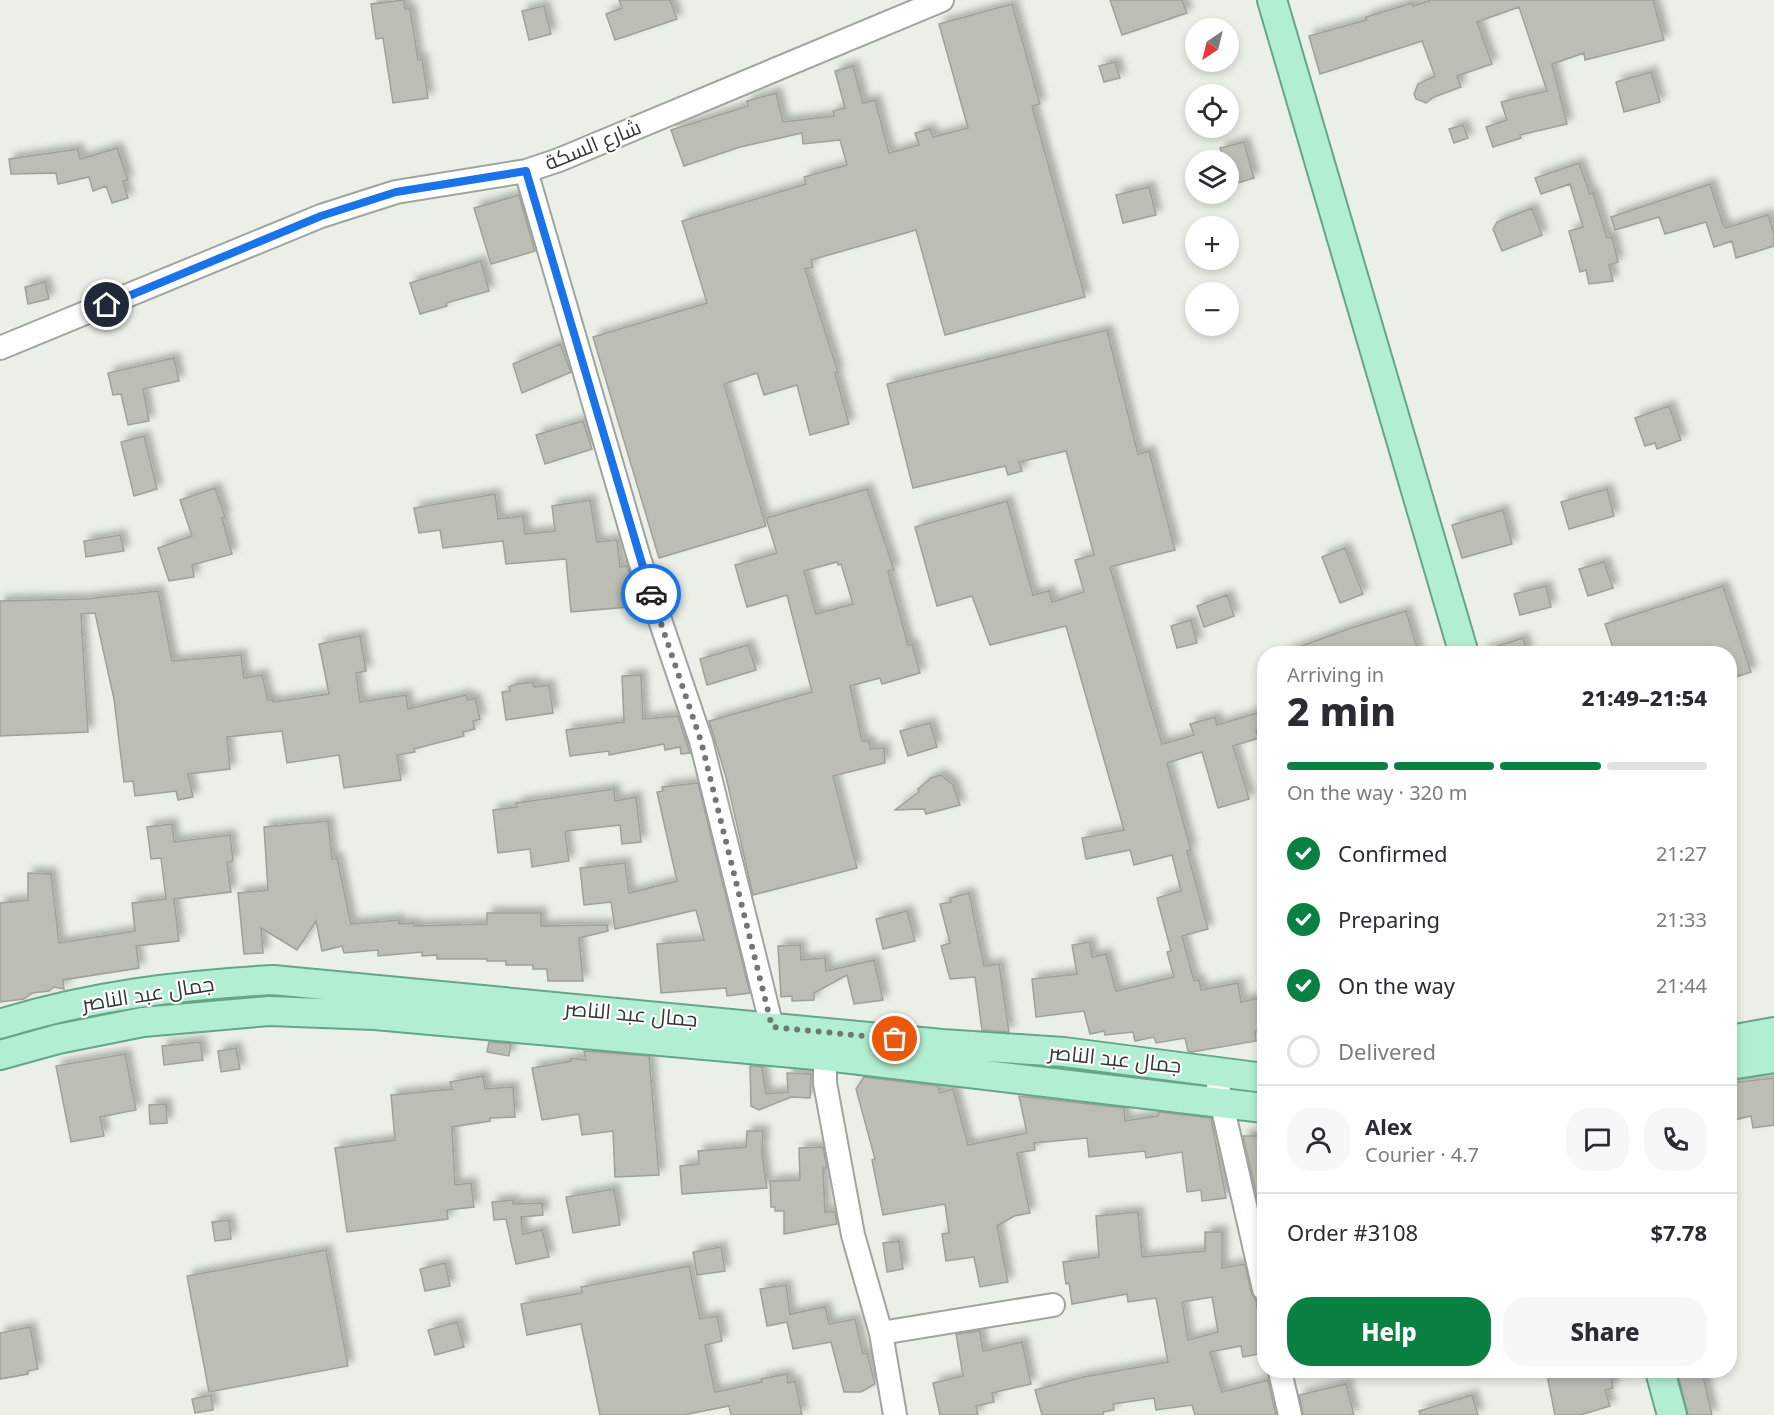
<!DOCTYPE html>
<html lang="en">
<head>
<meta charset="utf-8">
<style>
  body { margin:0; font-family:"Noto Sans",Cairo,sans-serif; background:#f7f7f7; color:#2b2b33; height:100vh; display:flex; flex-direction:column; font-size:22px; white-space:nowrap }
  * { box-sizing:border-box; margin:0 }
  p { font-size:20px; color:#7c7c81 }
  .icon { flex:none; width:33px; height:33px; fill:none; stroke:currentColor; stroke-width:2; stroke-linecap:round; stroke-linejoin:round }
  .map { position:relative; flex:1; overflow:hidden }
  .sheet { position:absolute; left:1257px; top:646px; width:480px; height:732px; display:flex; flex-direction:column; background:#fff; border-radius:24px; box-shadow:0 3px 9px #0003 }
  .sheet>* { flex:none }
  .needle { width:39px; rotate:215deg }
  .fabs { position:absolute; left:1185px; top:18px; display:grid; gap:12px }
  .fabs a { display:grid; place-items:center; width:54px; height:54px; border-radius:50%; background:#fff; box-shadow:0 3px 9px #0003; font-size:30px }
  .pin { position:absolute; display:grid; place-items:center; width:51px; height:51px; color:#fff; margin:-26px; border:3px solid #fff; border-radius:50%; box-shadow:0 2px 6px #0007 }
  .courier { position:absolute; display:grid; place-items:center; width:60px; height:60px; margin:-30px; border:4px solid #1a73e8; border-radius:50%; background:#fff; color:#222; box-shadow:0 2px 8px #0007 }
  .head em { font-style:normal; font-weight:800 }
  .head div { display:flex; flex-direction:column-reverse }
  .head { display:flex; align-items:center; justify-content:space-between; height:102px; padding:0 30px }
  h1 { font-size:39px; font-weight:800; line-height:45px }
  .bar { display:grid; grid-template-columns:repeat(4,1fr); gap:9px 6px; align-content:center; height:72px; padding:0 30px }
  .bar i { height:8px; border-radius:4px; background:#e1e1e2 }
  .bar .selected { background:#0b8043 }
  .bar p { grid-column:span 4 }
  .line { display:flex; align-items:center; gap:15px; padding:0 30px; border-top:2px solid #e1e1e2 }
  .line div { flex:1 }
  .round { display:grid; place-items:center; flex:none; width:63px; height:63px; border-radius:24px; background:#f7f7f7 }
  ol { padding:0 30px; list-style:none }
  li { display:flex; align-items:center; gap:18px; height:66px }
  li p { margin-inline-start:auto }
  li .icon { padding:6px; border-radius:50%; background:#0b8043; color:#fff; stroke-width:4 }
  li:last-child { color:#7c7c81 }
  li i { width:33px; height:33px; border:3px solid #e1e1e2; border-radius:50% }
  .button { display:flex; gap:12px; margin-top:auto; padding:12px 30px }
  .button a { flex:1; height:69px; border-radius:24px; background:#0b8043; color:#fff; font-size:24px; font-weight:800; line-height:69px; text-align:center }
  .button a+a { background:#f7f7f7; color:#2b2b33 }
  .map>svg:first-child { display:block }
</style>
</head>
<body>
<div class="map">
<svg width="1774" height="1415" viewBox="0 0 1774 1415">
  <defs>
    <filter id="shadow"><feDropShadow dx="5.5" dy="-5.5" stdDeviation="3" flood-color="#0004"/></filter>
  </defs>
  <rect width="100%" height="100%" fill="#eaf0e7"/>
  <path fill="#bcbdb4" stroke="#9fa198" stroke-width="1.5" fill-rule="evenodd" filter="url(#shadow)" d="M 404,0 L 405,9 L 410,9 L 418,60 L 422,59 L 428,98 L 393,103 L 383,38 L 376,39 L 371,4 Z
    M 619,0 L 670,0 L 677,19 L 615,40 L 606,14 L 622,8 Z
    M 1110,0 L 1182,0 L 1187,13 L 1122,35 Z
    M 1431,0 L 1653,0 L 1664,40 L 1585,60 L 1584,53 L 1552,64 L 1567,124 L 1520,135 L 1521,138 L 1493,147 L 1486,127 L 1507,120 L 1501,102 L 1547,91 L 1519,7 L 1477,22 L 1492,64 L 1457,76 L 1461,87 L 1434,97 L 1426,103 L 1416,99 L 1414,94 L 1418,84 L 1435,76 L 1422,41 L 1320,74 L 1309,36 L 1366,20 L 1366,17 L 1412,3 L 1413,6 Z
    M 1012,4 L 1040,104 L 1032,106 L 1085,297 L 945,335 L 916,230 L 811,260 L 813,267 L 805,269 L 838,372 L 835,373 L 849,424 L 810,435 L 797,385 L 764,395 L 757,373 L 724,384 L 766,526 L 659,558 L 593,337 L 707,303 L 682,221 L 806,184 L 804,177 L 847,165 L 840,140 L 803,144 L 802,133 L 740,147 L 684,166 L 671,130 L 748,106 L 747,101 L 776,93 L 783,122 L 834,116 L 833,111 L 845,108 L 835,71 L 853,66 L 863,103 L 875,100 L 889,153 L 919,145 L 915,133 L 930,129 L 933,137 L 968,128 L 939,24 Z
    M 544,6 L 551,34 L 529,40 L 522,11 Z
    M 1115,62 L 1120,78 L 1104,82 L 1099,66 Z
    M 1651,72 L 1660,102 L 1624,112 L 1616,82 Z
    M 1463,125 L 1468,138 L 1454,143 L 1449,129 Z
    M 1244,142 L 1254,178 L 1231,185 L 1228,160 L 1224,160 L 1220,148 Z
    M 117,148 L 128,180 L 123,181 L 128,198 L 112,203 L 106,186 L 93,191 L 89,177 L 58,184 L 56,173 L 11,174 L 9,159 L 78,149 L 80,159 Z
    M 1579,163 L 1590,194 L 1593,193 L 1607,238 L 1612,237 L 1618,262 L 1609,265 L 1613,281 L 1589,284 L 1586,270 L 1580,272 L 1569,231 L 1583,227 L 1570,184 L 1541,194 L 1535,178 Z
    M 1710,184 L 1723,225 L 1726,228 L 1768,215 L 1774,234 L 1774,246 L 1736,258 L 1732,241 L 1714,247 L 1706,222 L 1665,234 L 1659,217 L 1615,230 L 1611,217 Z
    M 1149,187 L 1156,215 L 1123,223 L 1116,195 Z
    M 519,195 L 535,251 L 491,264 L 474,208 Z
    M 1532,208 L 1542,235 L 1502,251 L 1493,229 L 1497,222 Z
    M 481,261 L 489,291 L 446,303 L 447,306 L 420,314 L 410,283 Z
    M 45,282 L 49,299 L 28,304 L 25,287 Z
    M 1107,330 L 1138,454 L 1149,451 L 1175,550 L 1110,567 L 1162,744 L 1194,735 L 1190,724 L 1215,717 L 1217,725 L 1264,711 L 1264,728 L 1256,731 L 1259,738 L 1233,746 L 1249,799 L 1218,808 L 1202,752 L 1167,763 L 1191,850 L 1187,851 L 1208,929 L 1182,936 L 1194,981 L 1199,980 L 1201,990 L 1238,983 L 1241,1002 L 1264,997 L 1264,1029 L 1255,1031 L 1256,1041 L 1192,1052 L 1188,1051 L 1185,1038 L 1156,1043 L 1154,1037 L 1135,1041 L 1133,1032 L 1105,1035 L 1104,1031 L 1090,1034 L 1084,1011 L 1036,1017 L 1032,979 L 1077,974 L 1072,945 L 1090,942 L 1092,957 L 1106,954 L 1116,991 L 1174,977 L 1167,952 L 1171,951 L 1157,898 L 1181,891 L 1172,855 L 1134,865 L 1130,850 L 1086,859 L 1082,838 L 1124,830 L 1066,626 L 990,645 L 972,596 L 937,606 L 915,527 L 1007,501 L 1033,595 L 1049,591 L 1052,602 L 1084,592 L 1075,560 L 1094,555 L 1066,451 L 1019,462 L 1022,471 L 1008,475 L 1005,466 L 913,488 L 887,384 Z
    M 560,344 L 571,372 L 522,393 L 513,364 Z
    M 174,358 L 179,381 L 143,389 L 149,421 L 128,425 L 121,394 L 113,395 L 108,373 Z
    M 1669,406 L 1681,440 L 1657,449 L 1655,443 L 1645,446 L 1635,418 Z
    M 583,421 L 592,449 L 545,464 L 536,435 Z
    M 144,436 L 157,489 L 134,496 L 121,442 Z
    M 215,488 L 225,517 L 222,518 L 232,554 L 192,565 L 194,577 L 169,581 L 158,548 L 192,536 L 180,500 Z
    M 867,489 L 894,570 L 888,571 L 908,645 L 912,644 L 920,673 L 882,684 L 880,678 L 850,686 L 862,741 L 869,741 L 870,749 L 884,748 L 885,763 L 833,776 L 857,868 L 753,895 L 726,777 L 709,721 L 812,692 L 787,595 L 747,607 L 735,565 L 777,553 L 766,518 ZM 837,562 L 838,565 L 841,564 L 853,604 L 816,614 L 804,571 Z
    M 1607,489 L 1614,516 L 1569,529 L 1561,502 Z
    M 495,494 L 498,519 L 523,516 L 525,534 L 555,531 L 552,506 L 590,500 L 597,542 L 617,540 L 620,567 L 627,566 L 641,606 L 571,612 L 566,559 L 506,564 L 503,541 L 443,548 L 440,530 L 419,533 L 414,508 Z
    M 1503,510 L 1512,544 L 1462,558 L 1452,525 Z
    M 120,535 L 124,551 L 86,557 L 84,541 Z
    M 1345,548 L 1363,594 L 1340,603 L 1322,557 Z
    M 1604,562 L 1613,588 L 1588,596 L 1579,569 Z
    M 1546,586 L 1551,607 L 1520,615 L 1514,594 Z
    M 1723,586 L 1751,672 L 1730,679 L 1730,654 L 1615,654 L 1605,624 Z
    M 158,591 L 172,661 L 241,655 L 244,678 L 262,675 L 268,700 L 273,700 L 273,702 L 329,694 L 319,644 L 360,636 L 366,671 L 356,673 L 360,702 L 406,695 L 408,709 L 466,695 L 468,700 L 475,698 L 480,719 L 473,721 L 475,729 L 463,732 L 464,736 L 414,749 L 415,752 L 397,755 L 401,780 L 344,788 L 339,755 L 287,763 L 282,731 L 227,737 L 230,769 L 188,774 L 193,797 L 178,800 L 176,791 L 135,796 L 133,781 L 124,782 L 114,699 L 95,613 L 81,614 L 88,732 L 0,736 L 0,601 L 86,599 Z
    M 1227,595 L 1234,616 L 1204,627 L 1197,606 Z
    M 1406,611 L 1419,654 L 1285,654 L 1285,652 L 1348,629 Z
    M 1191,620 L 1197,643 L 1177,648 L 1171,626 Z
    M 1523,638 L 1528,654 L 1482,654 L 1482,651 Z
    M 748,645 L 756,670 L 707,685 L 700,659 Z
    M 641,675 L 643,719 L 678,716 L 690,753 L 681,754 L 680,747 L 665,750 L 664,744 L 609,755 L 609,751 L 570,756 L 566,730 L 624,722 L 622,676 Z
    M 533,682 L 534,687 L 549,685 L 553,713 L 506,720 L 502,692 L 510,691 L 509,687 L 517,684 Z
    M 930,723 L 937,747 L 908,756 L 900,731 Z
    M 941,775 L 953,785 L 960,805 L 926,814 L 924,809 L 895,810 L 919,792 L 918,789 L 931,778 Z
    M 698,783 L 750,993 L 727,996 L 726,988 L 661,993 L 657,944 L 704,940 L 696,910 L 615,929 L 611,902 L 584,905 L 580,868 L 625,863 L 629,893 L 677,881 L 657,792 L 663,791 L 662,787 Z
    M 614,789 L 615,801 L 636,797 L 641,842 L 622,844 L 620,825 L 567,831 L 565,832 L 569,861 L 532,867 L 530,849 L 498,853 L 493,810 L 517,807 L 516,803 Z
    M 328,821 L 332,859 L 337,858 L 351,924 L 399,920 L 399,924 L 413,923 L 414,926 L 487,924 L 487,913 L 541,913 L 541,926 L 607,925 L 608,931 L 579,938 L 583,981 L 548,981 L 547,969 L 533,969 L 533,965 L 506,965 L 506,961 L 487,961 L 487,959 L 437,959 L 437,955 L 422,956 L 422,952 L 378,956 L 378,950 L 344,953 L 342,946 L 322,951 L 316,921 L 297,950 L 261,928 L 263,953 L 244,954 L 238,893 L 268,890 L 264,827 Z
    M 172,824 L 174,842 L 230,835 L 233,861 L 227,862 L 231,892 L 174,899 L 179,941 L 136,946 L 139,968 L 63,980 L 64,989 L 54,987 L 49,991 L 32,993 L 24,999 L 0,1002 L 0,903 L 28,900 L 28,873 L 51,874 L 59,943 L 135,931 L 132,903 L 166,899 L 161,858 L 151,859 L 147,827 Z
    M 969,893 L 984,966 L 999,964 L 1009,1032 L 982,1030 L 975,977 L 950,979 L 941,946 L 950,943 L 940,904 L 951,902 L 950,898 Z
    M 907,911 L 915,941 L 883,949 L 876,919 Z
    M 800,945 L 801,960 L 825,958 L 826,971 L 874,960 L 883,1000 L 854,1004 L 847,975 L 814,993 L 814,1000 L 792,1001 L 792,996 L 781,997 L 778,946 Z
    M 200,1042 L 203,1060 L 164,1065 L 162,1046 Z
    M 489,1042 L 511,1044 L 509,1056 L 487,1052 Z
    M 236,1048 L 240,1069 L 221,1072 L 218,1051 Z
    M 584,1051 L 649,1056 L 659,1175 L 615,1177 L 613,1131 L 582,1135 L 579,1114 L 542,1120 L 532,1068 L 571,1061 L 571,1058 L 586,1060 Z
    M 125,1054 L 136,1110 L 100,1117 L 104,1136 L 71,1142 L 56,1066 Z
    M 750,1066 L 762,1067 L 766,1094 L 788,1092 L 787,1073 L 811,1074 L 810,1098 L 791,1097 L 759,1110 L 751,1106 Z
    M 483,1076 L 485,1089 L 513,1087 L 515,1117 L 490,1118 L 490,1121 L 452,1127 L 455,1185 L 471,1183 L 474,1207 L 447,1210 L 448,1219 L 347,1232 L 335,1148 L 395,1140 L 391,1095 L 452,1089 L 450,1082 Z
    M 864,1077 L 938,1086 L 940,1093 L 953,1089 L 968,1145 L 1027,1133 L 1019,1096 L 1124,1108 L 1125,1121 L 1158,1116 L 1159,1112 L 1211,1118 L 1226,1198 L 1202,1201 L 1201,1190 L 1187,1192 L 1182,1152 L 1146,1158 L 1145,1151 L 1089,1157 L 1087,1138 L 1034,1143 L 1035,1150 L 1017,1153 L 1030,1213 L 1014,1216 L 997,1226 L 1008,1282 L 980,1287 L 974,1257 L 946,1261 L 942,1234 L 949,1233 L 945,1204 L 883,1215 L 872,1160 L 875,1159 L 856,1089 Z
    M 1774,1078 L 1774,1125 L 1753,1128 L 1751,1116 L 1730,1121 L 1730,1083 Z
    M 166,1104 L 167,1123 L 150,1124 L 149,1105 Z
    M 747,1131 L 763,1131 L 762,1154 L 767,1188 L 682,1194 L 680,1166 L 699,1164 L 698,1151 L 746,1147 Z
    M 1243,1136 L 1264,1136 L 1264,1214 L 1261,1215 Z
    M 823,1147 L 827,1168 L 823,1168 L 825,1212 L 835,1212 L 837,1224 L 784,1234 L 784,1211 L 775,1211 L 775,1207 L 771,1207 L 770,1181 L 800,1180 L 799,1148 Z
    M 614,1189 L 620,1225 L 573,1233 L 566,1197 Z
    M 513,1200 L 513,1204 L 542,1203 L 543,1215 L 521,1217 L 523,1234 L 542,1230 L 549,1257 L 516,1264 L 506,1219 L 494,1220 L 492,1202 Z
    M 1138,1212 L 1142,1257 L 1205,1251 L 1205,1232 L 1222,1232 L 1222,1268 L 1245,1264 L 1251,1292 L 1256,1300 L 1264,1353 L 1243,1357 L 1241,1346 L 1210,1352 L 1222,1392 L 1268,1380 L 1276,1415 L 1195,1415 L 1192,1405 L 1156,1410 L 1154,1398 L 1113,1404 L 1114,1410 L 1103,1412 L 1103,1415 L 1042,1415 L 1035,1390 L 1083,1377 L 1168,1362 L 1156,1298 L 1128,1302 L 1127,1294 L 1072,1304 L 1069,1283 L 1066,1284 L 1063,1262 L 1099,1257 L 1096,1216 ZM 1212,1297 L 1218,1332 L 1188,1340 L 1182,1302 Z
    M 229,1220 L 231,1239 L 215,1241 L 212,1222 Z
    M 899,1241 L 903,1269 L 887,1272 L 883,1243 Z
    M 721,1247 L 725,1271 L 697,1275 L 693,1252 Z
    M 326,1250 L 348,1366 L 209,1392 L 187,1276 Z
    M 445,1263 L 450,1286 L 425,1291 L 420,1269 Z
    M 689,1266 L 700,1319 L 717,1316 L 722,1341 L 705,1345 L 715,1392 L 762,1382 L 761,1379 L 787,1374 L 788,1383 L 795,1381 L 802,1415 L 731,1415 L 729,1406 L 683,1415 L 600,1415 L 581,1324 L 527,1335 L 521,1304 L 582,1293 L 581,1287 Z
    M 786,1285 L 790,1314 L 825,1307 L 829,1324 L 855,1319 L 863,1354 L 867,1353 L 875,1384 L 861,1392 L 844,1392 L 831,1342 L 793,1349 L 787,1322 L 767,1326 L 760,1289 Z
    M 457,1322 L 464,1347 L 435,1355 L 428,1330 Z
    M 30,1327 L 38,1369 L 28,1371 L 28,1374 L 0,1379 L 0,1333 Z
    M 980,1331 L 983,1351 L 1022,1342 L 1031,1384 L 992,1393 L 994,1402 L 976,1406 L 978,1415 L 940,1415 L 933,1383 L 963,1376 L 956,1334 Z
    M 1568,1371 L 1610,1371 L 1613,1388 L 1605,1390 L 1610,1406 L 1580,1415 L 1555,1415 L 1547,1375 Z
    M 1677,1371 L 1702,1371 L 1712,1415 L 1688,1415 Z
    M 1346,1384 L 1354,1415 L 1303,1415 L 1299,1395 Z
    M 211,1395 L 213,1410 L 195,1413 L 192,1399 Z
    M 1472,1395 L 1478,1415 L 1420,1415 L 1419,1411 Z"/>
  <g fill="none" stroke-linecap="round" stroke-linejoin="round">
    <g stroke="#9fa59d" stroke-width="26">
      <path id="minor" d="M 526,171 L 639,558 L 701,741 L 772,1027
        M 0,348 L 321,216 L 396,192 L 526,171 L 559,160 L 942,0
        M 825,1040 L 825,1083 L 853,1235 L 881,1333 L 895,1415
        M 1218,1087 L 1264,1289
        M 881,1333 L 1053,1305
        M 1280,1371 L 1290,1415"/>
    </g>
    <g stroke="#64a685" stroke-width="32">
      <path id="major" d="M 1272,0 L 1464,654
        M 0,1024 C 89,996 181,985 273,980 L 942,1044 L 1064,1052 L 1264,1078
        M 1730,1040 L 1774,1032
        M 0,1055 L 58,1039 L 143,1022 L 269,1011 L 375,1015 L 826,1056 L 1264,1108
        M 1730,1065 L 1774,1058
        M 1660,1371 L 1672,1415"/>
    </g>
    <use href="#minor" stroke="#fff" stroke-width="22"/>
    <use href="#major" stroke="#b2eed1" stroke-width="28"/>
  </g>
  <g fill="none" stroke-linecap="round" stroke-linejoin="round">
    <path stroke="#737771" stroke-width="6" stroke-dasharray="0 10.8" d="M 651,594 L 701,741 L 772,1027 L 895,1039"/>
    <path stroke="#1a73e8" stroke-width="8" d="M 107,305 L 321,216 L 396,192 L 526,171 L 651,594"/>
  </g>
  <g text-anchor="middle" stroke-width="4.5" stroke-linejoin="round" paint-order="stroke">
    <g font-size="21" fill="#333632" stroke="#fff">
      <text transform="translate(593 145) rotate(-22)" y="7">شارع السكة</text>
      <text transform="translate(148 994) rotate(-9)" y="7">جمال عبد الناصر</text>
      <text transform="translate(631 1014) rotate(5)" y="7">جمال عبد الناصر</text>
      <text transform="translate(1115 1059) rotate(6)" y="7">جمال عبد الناصر</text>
    </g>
  </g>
</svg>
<div class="fabs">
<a><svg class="needle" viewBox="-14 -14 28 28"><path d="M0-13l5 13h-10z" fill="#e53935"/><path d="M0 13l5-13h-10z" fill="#7c7c81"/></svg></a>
<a><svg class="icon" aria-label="locate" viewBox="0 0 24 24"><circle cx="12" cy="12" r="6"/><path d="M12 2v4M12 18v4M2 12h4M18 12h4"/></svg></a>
<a><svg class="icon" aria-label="layers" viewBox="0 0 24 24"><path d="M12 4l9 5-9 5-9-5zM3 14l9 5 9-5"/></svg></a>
<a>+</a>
<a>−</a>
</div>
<div class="pin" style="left:895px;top:1039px;background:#ea580c"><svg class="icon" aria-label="bag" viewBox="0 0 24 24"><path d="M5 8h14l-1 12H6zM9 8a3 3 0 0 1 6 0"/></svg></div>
<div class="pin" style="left:107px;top:305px;background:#1f2937"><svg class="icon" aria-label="home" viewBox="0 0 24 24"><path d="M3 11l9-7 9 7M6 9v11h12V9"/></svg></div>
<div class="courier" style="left:651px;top:594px"><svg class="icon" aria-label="car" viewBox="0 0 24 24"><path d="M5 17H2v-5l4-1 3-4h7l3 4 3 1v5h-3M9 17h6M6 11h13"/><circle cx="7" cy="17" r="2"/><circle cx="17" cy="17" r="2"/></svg></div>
<section class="sheet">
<div class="head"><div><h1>2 min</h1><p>Arriving in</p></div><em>21:49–21:54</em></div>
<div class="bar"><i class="selected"></i><i class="selected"></i><i class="selected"></i><i></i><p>On the way · 320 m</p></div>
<ol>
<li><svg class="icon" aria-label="check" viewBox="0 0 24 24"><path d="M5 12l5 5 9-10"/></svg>Confirmed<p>21:27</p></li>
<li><svg class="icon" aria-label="check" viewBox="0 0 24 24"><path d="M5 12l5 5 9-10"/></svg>Preparing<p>21:33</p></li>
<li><svg class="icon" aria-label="check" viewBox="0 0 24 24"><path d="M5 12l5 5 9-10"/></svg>On the way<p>21:44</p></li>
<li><i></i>Delivered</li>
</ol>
<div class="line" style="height:108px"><a class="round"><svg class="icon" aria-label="person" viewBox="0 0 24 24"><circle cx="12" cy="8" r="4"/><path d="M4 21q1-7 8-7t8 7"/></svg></a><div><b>Alex</b><p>Courier · 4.7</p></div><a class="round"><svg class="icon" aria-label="chat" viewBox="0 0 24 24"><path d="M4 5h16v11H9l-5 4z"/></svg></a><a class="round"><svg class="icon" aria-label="phone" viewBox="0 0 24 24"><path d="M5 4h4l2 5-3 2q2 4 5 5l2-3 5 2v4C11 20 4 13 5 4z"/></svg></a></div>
<div class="line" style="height:78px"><div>Order #3108</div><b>$7.78</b></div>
<div class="button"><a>Help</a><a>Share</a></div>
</section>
</div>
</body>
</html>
